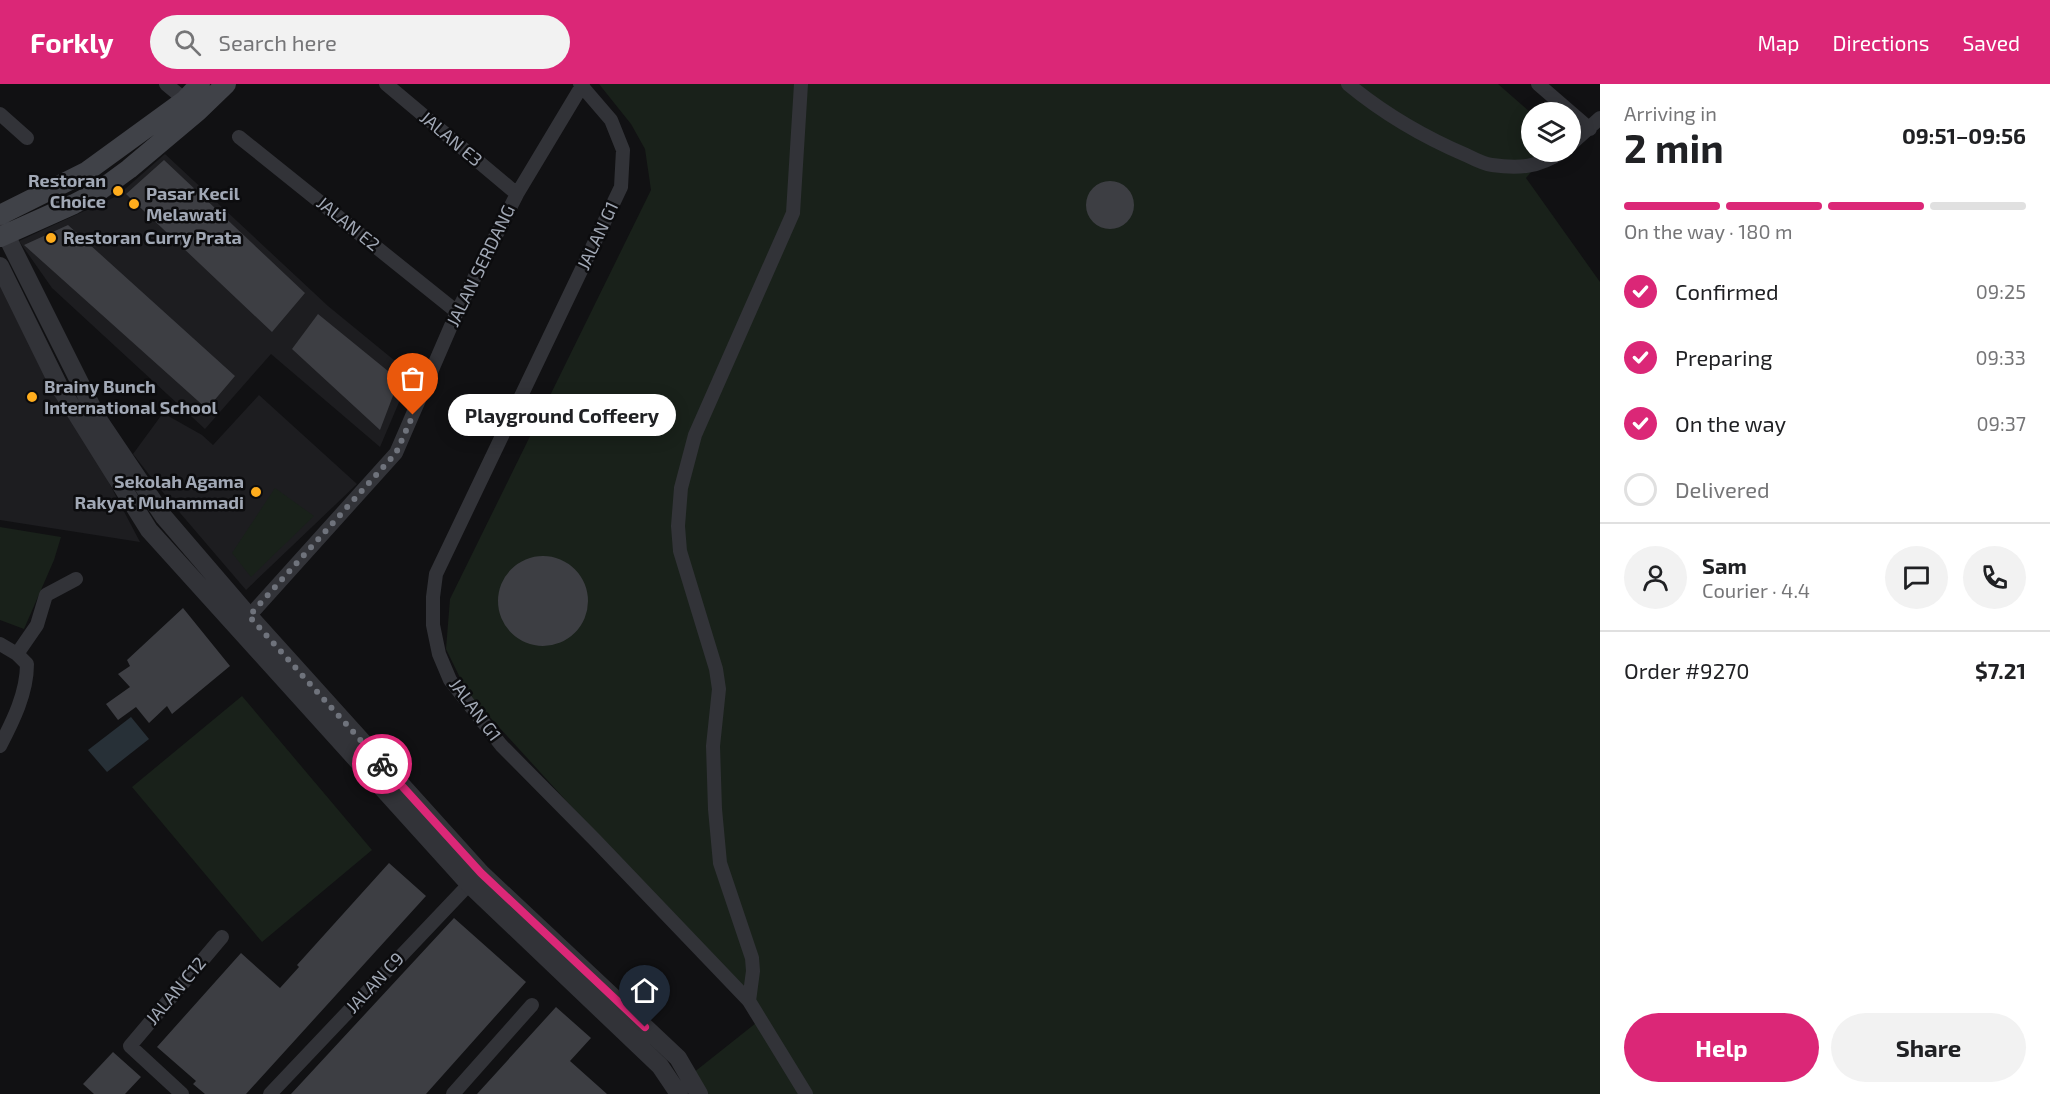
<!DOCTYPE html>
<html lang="en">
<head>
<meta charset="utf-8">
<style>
  body { margin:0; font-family:"Exo 2",sans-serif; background:#f2f2f2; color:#202124; height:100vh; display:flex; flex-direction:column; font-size:22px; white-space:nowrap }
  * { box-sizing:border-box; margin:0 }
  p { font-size:20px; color:#757577 }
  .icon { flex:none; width:33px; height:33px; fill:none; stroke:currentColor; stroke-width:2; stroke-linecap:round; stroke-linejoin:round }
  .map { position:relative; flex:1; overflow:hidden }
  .drawer { display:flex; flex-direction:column; background:#fff; width:450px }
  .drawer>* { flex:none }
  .controls { position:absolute; left:1521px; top:18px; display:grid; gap:12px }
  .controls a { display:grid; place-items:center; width:60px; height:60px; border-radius:50%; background:#fff; box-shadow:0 3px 15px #0003; font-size:30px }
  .pin { position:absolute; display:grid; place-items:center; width:51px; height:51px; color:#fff; margin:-62px -26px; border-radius:50% 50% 50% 0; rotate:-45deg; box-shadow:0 0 6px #0007 }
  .pin .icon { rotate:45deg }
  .courier { position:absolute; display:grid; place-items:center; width:60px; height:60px; margin:-30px; border:4px solid #db2777; border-radius:50%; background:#fff; color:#222; box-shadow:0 2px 8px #0007 }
  .bubble { position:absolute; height:42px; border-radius:21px; background:#fff; box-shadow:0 3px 15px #0003; font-size:20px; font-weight:700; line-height:42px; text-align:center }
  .headline em { font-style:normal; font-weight:700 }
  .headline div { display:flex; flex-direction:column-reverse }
  .headline { display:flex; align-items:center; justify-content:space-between; height:102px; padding:0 24px }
  h1 { font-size:39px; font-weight:700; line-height:45px }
  .bar { display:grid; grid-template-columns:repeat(4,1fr); gap:9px 6px; align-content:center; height:72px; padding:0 24px }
  .bar i { height:8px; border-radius:4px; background:#e0e0e0 }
  .bar .active { background:#db2777 }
  .bar p { grid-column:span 4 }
  .line { display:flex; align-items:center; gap:15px; padding:0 24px; border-top:2px solid #e0e0e0 }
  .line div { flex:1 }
  .round { display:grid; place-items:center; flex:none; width:63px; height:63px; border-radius:32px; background:#f2f2f2 }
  ol { padding:0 24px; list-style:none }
  li { display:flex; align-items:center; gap:18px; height:66px }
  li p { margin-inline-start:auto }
  li .icon { padding:6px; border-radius:50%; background:#db2777; color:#fff; stroke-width:4 }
  li:last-child { color:#757577 }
  li i { width:33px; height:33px; border:3px solid #e0e0e0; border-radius:50% }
  .action { display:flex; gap:12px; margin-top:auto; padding:12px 24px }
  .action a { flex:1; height:69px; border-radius:36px; background:#db2777; color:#fff; font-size:24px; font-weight:700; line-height:69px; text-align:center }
  .action a+a { background:#f2f2f2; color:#202124 }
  header { display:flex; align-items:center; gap:36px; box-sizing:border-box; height:84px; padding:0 30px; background:#db2777; color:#fff }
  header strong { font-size:28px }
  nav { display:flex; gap:33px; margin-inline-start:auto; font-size:21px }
  .search { width:420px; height:54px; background:#f2f2f2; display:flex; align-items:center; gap:15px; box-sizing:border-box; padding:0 21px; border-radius:33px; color:#757577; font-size:22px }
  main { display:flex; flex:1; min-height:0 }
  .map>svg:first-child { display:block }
</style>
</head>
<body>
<header>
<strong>Forkly</strong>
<div class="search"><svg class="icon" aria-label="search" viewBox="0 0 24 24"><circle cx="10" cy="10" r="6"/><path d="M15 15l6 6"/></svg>Search here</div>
<nav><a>Map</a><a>Directions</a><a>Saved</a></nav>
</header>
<main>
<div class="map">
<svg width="1600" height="1010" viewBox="0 0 1600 1010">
  <rect width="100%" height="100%" fill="#111113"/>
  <path fill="#1d1d20" d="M 165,70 L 328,222 L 411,290 L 380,363 L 271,270 L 205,345 L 52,204 L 19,157 L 117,112 Z
    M 0,191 L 140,458 L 0,436 Z
    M 259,311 L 357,400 L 246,506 L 169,416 L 133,370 L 163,329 L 202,351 L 213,361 Z"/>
  <path fill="#19211a" d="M 599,0 L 1498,0 L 1531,29 L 1532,68 L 1548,68 L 1526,94 L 1600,198 L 1600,1010 L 700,1010 L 688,993 L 756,939 L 726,892 L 467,608 L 446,565 L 450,515 L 651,106 L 645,65 L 631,40 Z
    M 275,404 L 314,432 L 251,493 L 232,469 Z
    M 0,443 L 61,453 L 54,476 L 24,545 L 0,536 Z
    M 242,612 L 372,766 L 262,858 L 132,703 Z"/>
  <path fill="#273037" d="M 131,633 L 149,655 L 107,688 L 88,666 Z"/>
  <path fill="#3d3e43" d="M 164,76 L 305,209 L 272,248 L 126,110 Z
    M1086 121a24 24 0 1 1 48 0a24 24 0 1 1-48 0Z
    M 68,141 L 235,292 L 207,325 L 24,161 Z
    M 318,230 L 399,296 L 380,346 L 292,265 Z
    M498 517a45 45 0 1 1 90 0a45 45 0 1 1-90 0Z
    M 183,524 L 230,582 L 172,630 L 167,622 L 149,639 L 136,623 L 118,636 L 106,620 L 130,603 L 118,590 L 130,582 L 127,576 Z
    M 389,779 L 426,812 L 246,1010 L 205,1010 L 193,1000 L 196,997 L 157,963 L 241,869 L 280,904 L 299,883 L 297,881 Z
    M 454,834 L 526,898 L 426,1010 L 291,1010 Z
    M 556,923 L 591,954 L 570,977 L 607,1010 L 477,1010 Z
    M 113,968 L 141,993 L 125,1010 L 94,1010 L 83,1000 Z"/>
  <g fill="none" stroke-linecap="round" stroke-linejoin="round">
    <path stroke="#323338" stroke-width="14" d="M 166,0 L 190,20
      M 386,0 L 517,110
      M 580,0 L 611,36 L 623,66 L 621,103 L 436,490 L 433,513 L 433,541 L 439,570 L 450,596 L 501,661 L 595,756 L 749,917 L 806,1010
      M 1348,0 C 1383,29 1424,53 1466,71 C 1474,75 1483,80 1492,81 C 1520,85 1538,83 1562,68
      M 1538,0 L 1590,45
      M 0,30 L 27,54
      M 239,53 L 457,228
      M 1570,61 L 1600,34
      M 243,539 L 396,369 L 457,228 L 517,110 L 583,0
      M 0,560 L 17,570 L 27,580 C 27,609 13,637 0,662
      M 17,570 L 37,541 L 46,511 L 76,495
      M 749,917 L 753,887 L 752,874 L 720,779 L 715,725 L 713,662 L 719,605 L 716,585 L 680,467 L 678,442 L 681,404 L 695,351 L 793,129 L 801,0
      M 182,1010 L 130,962 L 222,853
      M 270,1010 L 475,794
      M 453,1010 L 532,921"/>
    <path stroke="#323338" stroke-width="18" d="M 0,139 L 98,335 L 164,433 L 249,532 L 481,789 L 678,974 L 699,1010
      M 0,182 L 59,302 L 149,446 L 469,800 L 660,982 L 679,1010"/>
    <path stroke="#404248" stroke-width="20" d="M 0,131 L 86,88 L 185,16 L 200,0
      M 0,153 L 74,120 L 99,107 L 129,85 L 198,27 L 226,0"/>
  </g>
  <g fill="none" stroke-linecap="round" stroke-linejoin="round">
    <path stroke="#6f737c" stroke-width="6" stroke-dasharray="0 10.8" d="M 382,680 L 249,532 L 396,369 L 413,331"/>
    <path stroke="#db2777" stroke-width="8" d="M 382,680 L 481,789 L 645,943"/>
  </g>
  <g fill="#ffad1d" stroke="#0c0c0e" stroke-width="2">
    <circle cx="118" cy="107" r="6"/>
    <circle cx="134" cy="120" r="6"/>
    <circle cx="51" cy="154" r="6"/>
    <circle cx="32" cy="313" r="6"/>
    <circle cx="256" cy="408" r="6"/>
  </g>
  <g text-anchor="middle" stroke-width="5" stroke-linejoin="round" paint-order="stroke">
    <g font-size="18" fill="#a1a8b5" stroke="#0c0c0e">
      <text transform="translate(451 55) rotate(40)" y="6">JALAN E3</text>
      <text transform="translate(348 140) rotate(39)" y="6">JALAN E2</text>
      <text transform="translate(598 152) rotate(-65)" y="6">JALAN G1</text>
      <text transform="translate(481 182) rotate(-64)" y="6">JALAN SERDANG</text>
      <text transform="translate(475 626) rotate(53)" y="6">JALAN G1</text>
      <text transform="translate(375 899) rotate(-47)" y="6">JALAN C9</text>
      <text transform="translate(176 907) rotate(-50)" y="6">JALAN C12</text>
    </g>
    <g font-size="18" font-weight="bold" fill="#a1a8b5" stroke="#0c0c0e" text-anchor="start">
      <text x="106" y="103" text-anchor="end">Restoran<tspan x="106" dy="21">Choice</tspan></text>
      <text x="146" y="116">Pasar Kecil<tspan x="146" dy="21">Melawati</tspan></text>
      <text x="63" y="160">Restoran Curry Prata</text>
      <text x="44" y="309">Brainy Bunch<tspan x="44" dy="21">International School</tspan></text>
      <text x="244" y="404" text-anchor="end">Sekolah Agama<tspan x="244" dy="21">Rakyat Muhammadi</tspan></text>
    </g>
  </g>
</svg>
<div class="controls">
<a><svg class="icon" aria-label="layers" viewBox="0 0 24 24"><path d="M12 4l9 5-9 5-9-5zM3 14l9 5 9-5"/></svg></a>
</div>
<div class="pin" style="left:413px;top:331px;background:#ea580c"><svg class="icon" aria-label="bag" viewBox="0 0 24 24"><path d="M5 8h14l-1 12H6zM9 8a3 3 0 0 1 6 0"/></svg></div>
<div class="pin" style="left:645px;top:943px;background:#1f2937"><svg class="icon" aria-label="home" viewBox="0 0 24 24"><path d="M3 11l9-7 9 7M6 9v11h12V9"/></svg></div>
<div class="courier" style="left:382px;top:680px"><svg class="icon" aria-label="bike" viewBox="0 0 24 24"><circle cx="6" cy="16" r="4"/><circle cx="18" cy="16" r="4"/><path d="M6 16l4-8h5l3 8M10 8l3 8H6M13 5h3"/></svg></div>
<div class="bubble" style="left:448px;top:310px;width:228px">Playground Coffeery</div>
</div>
<section class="drawer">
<div class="headline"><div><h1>2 min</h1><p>Arriving in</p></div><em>09:51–09:56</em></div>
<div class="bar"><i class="active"></i><i class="active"></i><i class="active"></i><i></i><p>On the way · 180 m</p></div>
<ol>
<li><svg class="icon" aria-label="check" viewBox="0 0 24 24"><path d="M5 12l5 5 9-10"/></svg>Confirmed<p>09:25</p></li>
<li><svg class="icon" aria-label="check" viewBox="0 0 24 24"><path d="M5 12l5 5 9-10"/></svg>Preparing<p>09:33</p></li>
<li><svg class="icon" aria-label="check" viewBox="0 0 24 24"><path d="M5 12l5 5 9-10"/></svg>On the way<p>09:37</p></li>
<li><i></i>Delivered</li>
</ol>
<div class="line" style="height:108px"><a class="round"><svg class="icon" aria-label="person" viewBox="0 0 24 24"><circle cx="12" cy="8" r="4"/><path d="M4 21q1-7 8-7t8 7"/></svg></a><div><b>Sam</b><p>Courier · 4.4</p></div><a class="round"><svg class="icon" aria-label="chat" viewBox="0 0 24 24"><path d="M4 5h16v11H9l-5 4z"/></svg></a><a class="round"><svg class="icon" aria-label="phone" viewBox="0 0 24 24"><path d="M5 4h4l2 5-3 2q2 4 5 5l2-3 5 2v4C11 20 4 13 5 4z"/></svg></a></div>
<div class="line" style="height:78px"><div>Order #9270</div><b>$7.21</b></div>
<div class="action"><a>Help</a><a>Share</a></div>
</section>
</main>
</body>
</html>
